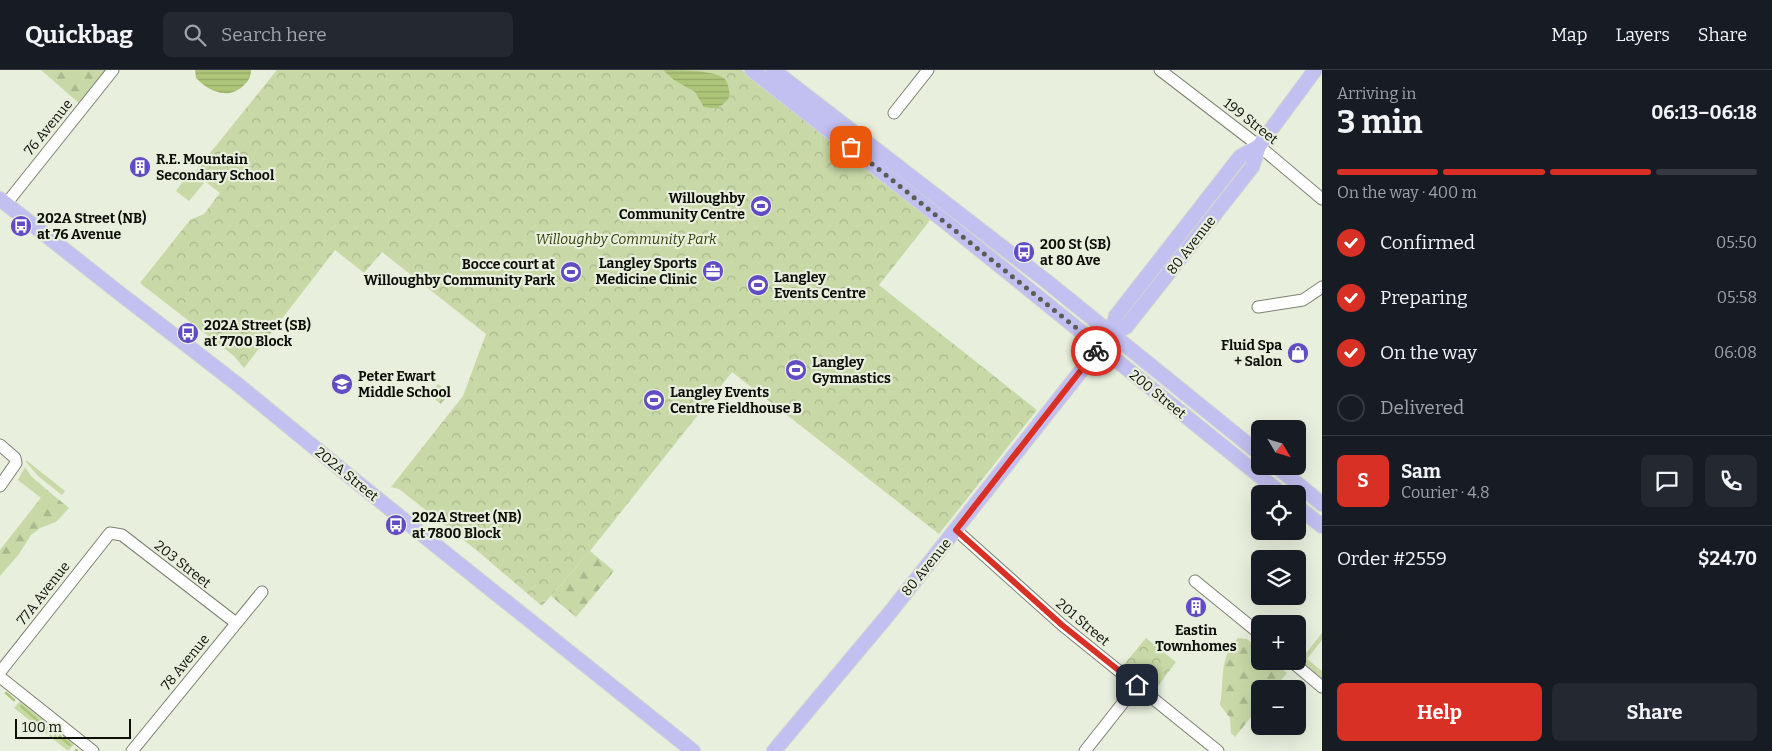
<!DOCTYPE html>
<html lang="en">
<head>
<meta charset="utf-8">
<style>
  body { margin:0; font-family:Bitter,serif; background:#242831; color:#f1f3f6; height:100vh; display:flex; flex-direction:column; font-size:19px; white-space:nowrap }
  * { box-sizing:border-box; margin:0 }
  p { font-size:16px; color:#9ea1a6 }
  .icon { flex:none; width:28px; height:28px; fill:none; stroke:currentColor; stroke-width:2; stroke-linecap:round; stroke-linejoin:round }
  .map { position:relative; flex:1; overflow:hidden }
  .details { display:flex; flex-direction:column; background:#171b24; width:450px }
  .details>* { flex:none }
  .needle { width:32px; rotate:128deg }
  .buttons { position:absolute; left:1251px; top:350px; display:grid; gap:10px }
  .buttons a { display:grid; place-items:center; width:55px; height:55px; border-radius:8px; background:#171b24; box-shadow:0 5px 20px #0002; font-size:25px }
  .scale { position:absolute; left:15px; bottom:12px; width:116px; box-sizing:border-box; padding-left:5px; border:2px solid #0c0e08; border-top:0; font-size:14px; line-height:18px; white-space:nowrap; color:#0c0e08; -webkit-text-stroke:4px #e8efdd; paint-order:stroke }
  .pin { position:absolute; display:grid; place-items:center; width:42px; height:42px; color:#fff; margin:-21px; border-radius:10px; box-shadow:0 2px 8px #0006 }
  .courier { position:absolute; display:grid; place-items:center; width:50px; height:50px; margin:-25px; border:4px solid #d93025; border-radius:50%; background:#fff; color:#222; box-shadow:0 1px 6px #0007 }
  .summary em { font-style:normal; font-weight:700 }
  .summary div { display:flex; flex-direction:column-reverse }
  .summary { display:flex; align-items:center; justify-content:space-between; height:85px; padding:0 15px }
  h1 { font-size:32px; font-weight:700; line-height:38px }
  .bar { display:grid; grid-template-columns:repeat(4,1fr); gap:8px 5px; align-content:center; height:60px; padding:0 15px }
  .bar i { height:6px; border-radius:4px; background:#363941 }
  .bar .current { background:#d93025 }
  .bar p { grid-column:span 4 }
  .line { display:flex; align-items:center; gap:12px; padding:0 15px; border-top:1px solid #363941 }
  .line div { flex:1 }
  .round { display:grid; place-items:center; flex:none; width:52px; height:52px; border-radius:8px; background:#242831 }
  ol { padding:0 15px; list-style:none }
  li { display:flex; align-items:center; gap:15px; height:55px }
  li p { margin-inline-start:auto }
  li .icon { padding:5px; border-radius:50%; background:#d93025; color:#fff; stroke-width:4 }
  li:last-child { color:#9ea1a6 }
  li i { width:28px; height:28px; border:2px solid #363941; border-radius:50% }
  .cta { display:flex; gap:10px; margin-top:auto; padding:10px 15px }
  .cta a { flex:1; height:58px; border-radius:8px; background:#d93025; color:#fff; font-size:20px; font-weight:700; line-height:58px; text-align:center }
  .cta a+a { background:#242831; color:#f1f3f6 }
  header { display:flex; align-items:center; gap:30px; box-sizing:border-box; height:70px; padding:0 25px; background:#171b24; border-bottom:1px solid #363941 }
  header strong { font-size:24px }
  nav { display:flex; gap:28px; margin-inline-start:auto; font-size:18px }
  .search { width:350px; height:45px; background:#242831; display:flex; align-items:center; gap:12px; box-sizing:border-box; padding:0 18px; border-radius:8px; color:#9ea1a6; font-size:19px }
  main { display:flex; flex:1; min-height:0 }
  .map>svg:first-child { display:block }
</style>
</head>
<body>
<header>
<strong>Quickbag</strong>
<div class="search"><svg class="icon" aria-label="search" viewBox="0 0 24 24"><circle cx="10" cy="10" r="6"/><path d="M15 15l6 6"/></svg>Search here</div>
<nav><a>Map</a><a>Layers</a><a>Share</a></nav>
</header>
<main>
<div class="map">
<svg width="1322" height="681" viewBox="0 0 1322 681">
  <defs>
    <pattern id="forest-firs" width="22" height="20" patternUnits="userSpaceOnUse" patternTransform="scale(1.25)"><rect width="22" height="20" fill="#c8d8a7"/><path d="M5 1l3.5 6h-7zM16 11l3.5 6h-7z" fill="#abb88e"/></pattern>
    <pattern id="park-crowns" width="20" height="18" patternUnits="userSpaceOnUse" patternTransform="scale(1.25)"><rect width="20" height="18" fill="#c8d8a7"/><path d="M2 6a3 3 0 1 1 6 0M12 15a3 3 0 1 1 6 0" fill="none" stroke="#abb88e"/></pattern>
    <pattern id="water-rules" width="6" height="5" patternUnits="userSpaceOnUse" patternTransform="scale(1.25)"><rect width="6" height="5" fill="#adc578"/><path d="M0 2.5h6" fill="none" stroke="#94a866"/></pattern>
  </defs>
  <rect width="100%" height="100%" fill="#e8efdd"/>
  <path fill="#c8d8a7" d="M 190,102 L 204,113 L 189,131 L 176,121 Z
    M 26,390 L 65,421 L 62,425 L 38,406 L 26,392 Z
    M 25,397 L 31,406 L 47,420 L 41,428 L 18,410 Z
    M 1322,563 L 1322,570 L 1307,589 L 1322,601 L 1322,612 L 1298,593 Z
    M 22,629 L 48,650 L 42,660 L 14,638 Z
    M 49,653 L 51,653 L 75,673 L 68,681 L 43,661 Z"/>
  <path fill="url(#forest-firs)" d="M 41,0 L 107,0 L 80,34 Z
    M 47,420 L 69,438 L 56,452 L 40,458 L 31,465 L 19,484 L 0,506 L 0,480 Z
    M 590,481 L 614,501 L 576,547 L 551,526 Z
    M 1238,568 L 1247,569 L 1260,580 L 1260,591 L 1273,591 L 1287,603 L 1274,619 L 1260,619 L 1260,636 L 1235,667 L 1231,663 L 1230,648 L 1220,635 C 1225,609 1218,588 1238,568 Z"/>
  <path fill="url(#park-crowns)" d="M 277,0 L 742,0 L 931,149 L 879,215 L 1037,340 L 939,464 L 732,302 L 590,481 L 542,536 L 480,483 L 399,419 L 391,417 L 463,326 L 486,264 L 382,182 L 364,203 L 335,180 L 244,298 L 234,286 L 140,213 L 190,150 L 204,144 L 220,123 L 194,103 Z
    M 438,314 L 450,323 L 441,334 L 429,325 Z
    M 1146,568 L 1176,592 L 1155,620 L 1122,597 Z"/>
  <path fill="url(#water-rules)" d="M 195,0 L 251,0 C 251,6 249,10 245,14 C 230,31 209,22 196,8 Z
    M 663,0 C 680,0 714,0 725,9 C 728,13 729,20 730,25 C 723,37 717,40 704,37 L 695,22 L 674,10 Z"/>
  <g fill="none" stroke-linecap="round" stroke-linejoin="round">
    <path stroke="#adc578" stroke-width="2.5" d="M 6,623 L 14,630
      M 21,636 L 37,650 L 43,653
      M 53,661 L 70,675
      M 76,680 L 77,681"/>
    <g stroke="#7c8272" stroke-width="13">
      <path id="minor" d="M 1160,0 L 1259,76 L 1322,129
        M 894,43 L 928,0
        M 6,134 L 113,0
        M 1258,237 L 1303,230 L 1322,217
        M 0,375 L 15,388 L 16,393 L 0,416
        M 956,460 L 1062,555 L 1218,681
        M 1195,511 L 1260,564
        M 1291,591 L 1322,617
        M 0,602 L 110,463 L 122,465 L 236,553
        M 0,607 L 93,681
        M 132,681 L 262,522
        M 1085,681 L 1137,615"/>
    </g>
    <g stroke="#d3d4d3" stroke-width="16">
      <path id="major" d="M 752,0 L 948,154 L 1282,424
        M 773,0 L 1045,210 L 1260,384
        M 0,129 L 118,222 L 237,314 L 359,414 L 693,681
        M 1111,263 L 1126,257 L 1252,97 L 1259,76 L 1315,0
        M 1276,396 L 1322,434
        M 1298,437 L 1322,456
        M 774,681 L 888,545 L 1111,263 L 1116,246 L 1240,87 L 1259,76"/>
    </g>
    <use href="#minor" stroke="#fff" stroke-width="11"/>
    <use href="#major" stroke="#c2bff1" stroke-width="14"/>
  </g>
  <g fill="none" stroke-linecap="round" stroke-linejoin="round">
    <path stroke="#595d53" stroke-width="5" stroke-dasharray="0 9" d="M 851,77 L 1100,277 L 1096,281"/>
    <path stroke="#d93025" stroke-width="6" d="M 1096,281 L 956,460 L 1062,555 L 1137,615"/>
  </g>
  <defs>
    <g id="building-disc" transform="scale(1.125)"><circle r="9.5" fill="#624cc4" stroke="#e8efdd"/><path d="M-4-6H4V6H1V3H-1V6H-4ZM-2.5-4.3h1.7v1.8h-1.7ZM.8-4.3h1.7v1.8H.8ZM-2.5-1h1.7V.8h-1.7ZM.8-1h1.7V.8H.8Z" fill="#fff"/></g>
    <g id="stadium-disc" transform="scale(1.125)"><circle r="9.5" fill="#624cc4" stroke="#e8efdd"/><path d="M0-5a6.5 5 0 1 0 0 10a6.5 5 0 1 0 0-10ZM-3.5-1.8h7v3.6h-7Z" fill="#fff"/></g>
    <g id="bus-disc" transform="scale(1.125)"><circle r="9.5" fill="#624cc4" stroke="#e8efdd"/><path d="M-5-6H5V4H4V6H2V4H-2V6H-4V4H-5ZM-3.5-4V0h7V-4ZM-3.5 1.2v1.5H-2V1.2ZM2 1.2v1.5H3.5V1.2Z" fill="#fff"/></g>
    <g id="office-disc" transform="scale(1.125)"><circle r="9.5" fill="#624cc4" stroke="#e8efdd"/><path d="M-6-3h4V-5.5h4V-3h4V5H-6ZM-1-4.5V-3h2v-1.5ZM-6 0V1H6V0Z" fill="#fff"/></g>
    <g id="shop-disc" transform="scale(1.125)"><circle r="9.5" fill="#624cc4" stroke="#e8efdd"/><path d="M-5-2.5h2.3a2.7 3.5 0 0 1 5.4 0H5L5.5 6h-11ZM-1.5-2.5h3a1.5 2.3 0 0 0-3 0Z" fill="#fff"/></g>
    <g id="school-disc" transform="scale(1.125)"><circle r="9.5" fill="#624cc4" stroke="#e8efdd"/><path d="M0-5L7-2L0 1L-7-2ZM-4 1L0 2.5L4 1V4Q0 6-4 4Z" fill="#fff"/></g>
  </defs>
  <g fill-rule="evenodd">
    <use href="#building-disc" x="140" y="97"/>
    <use href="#stadium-disc" x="761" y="136"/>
    <use href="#bus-disc" x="21" y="156"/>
    <use href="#bus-disc" x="1024" y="182"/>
    <use href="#office-disc" x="713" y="201"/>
    <use href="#stadium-disc" x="571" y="202"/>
    <use href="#stadium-disc" x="758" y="215"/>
    <use href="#bus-disc" x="188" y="263"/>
    <use href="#shop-disc" x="1298" y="283"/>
    <use href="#stadium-disc" x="796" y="300"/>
    <use href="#school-disc" x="342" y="314"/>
    <use href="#stadium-disc" x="654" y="330"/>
    <use href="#bus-disc" x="396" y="455"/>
    <use href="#building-disc" x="1196" y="537"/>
  </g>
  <g text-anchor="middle" stroke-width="4.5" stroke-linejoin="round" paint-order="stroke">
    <g font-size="14" fill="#0c0e08" stroke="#e8efdd">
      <text transform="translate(1251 51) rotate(38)" y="5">199 Street</text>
      <text transform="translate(48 57) rotate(-51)" y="5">76 Avenue</text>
      <text transform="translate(1191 175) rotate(-52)" y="5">80 Avenue</text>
      <text transform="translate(1158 324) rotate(39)" y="5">200 Street</text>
      <text transform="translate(347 404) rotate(39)" y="5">202A Street</text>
      <text transform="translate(183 494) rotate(38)" y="5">203 Street</text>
      <text transform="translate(926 497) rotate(-51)" y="5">80 Avenue</text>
      <text transform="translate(43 523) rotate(-52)" y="5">77A Avenue</text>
      <text transform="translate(1083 552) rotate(40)" y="5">201 Street</text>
      <text transform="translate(185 592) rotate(-51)" y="5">78 Avenue</text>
    </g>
    <g font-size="14" font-weight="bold" fill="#0c0e08" stroke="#e8efdd" text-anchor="start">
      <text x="156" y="94">R.E. Mountain<tspan x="156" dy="16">Secondary School</tspan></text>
      <text x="745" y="133" text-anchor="end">Willoughby<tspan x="745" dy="16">Community Centre</tspan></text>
      <text x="37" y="153">202A Street (NB)<tspan x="37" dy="16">at 76 Avenue</tspan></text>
      <text x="1040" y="179">200 St (SB)<tspan x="1040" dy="16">at 80 Ave</tspan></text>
      <text x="697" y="198" text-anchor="end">Langley Sports<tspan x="697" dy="16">Medicine Clinic</tspan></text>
      <text x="555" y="199" text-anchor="end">Bocce court at<tspan x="555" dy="16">Willoughby Community Park</tspan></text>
      <text x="774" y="212">Langley<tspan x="774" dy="16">Events Centre</tspan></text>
      <text x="204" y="260">202A Street (SB)<tspan x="204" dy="16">at 7700 Block</tspan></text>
      <text x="1282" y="280" text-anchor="end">Fluid Spa<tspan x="1282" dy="16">+ Salon</tspan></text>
      <text x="812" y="297">Langley<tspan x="812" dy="16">Gymnastics</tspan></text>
      <text x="358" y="311">Peter Ewart<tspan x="358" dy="16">Middle School</tspan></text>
      <text x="670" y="327">Langley Events<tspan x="670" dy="16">Centre Fieldhouse B</tspan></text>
      <text x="412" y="452">202A Street (NB)<tspan x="412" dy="16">at 7800 Block</tspan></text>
      <text x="1196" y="565" text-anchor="middle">Eastin<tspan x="1196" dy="16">Townhomes</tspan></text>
    </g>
    <g font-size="14" font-style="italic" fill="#344208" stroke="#e8efdd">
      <text x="626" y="174">Willoughby Community Park</text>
    </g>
  </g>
</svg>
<div class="buttons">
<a><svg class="needle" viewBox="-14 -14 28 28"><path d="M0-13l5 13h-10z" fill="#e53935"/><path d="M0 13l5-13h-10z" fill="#9ea1a6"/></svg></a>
<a><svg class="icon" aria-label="locate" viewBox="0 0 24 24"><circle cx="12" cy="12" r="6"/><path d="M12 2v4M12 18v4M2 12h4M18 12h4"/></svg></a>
<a><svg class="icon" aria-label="layers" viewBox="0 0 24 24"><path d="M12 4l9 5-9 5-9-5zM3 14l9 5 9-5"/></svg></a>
<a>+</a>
<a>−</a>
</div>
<div class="scale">100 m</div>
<div class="pin" style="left:851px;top:77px;background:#ea580c"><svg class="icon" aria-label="bag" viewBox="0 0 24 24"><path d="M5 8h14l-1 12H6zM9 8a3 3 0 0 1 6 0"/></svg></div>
<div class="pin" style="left:1137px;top:615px;background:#1f2937"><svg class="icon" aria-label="home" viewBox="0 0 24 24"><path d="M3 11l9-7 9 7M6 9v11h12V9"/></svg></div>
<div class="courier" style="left:1096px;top:281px"><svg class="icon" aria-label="bike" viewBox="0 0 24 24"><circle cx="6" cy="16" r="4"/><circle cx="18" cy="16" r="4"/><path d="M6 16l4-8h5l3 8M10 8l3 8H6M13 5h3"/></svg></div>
</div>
<section class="details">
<div class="summary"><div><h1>3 min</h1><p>Arriving in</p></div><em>06:13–06:18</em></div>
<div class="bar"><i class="current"></i><i class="current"></i><i class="current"></i><i></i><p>On the way · 400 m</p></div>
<ol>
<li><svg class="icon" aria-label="check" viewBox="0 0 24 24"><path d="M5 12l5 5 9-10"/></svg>Confirmed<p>05:50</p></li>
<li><svg class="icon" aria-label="check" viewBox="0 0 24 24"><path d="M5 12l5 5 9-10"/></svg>Preparing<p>05:58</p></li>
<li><svg class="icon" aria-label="check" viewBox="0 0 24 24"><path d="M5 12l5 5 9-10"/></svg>On the way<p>06:08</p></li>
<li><i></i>Delivered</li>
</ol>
<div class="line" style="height:90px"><b class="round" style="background:#d93025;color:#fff">S</b><div><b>Sam</b><p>Courier · 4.8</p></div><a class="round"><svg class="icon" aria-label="chat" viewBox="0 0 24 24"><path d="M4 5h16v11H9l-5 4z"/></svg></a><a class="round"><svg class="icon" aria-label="phone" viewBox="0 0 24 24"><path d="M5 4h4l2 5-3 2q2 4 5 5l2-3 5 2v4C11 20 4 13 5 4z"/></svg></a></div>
<div class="line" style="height:65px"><div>Order #2559</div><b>$24.70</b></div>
<div class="cta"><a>Help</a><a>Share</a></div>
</section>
</main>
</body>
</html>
